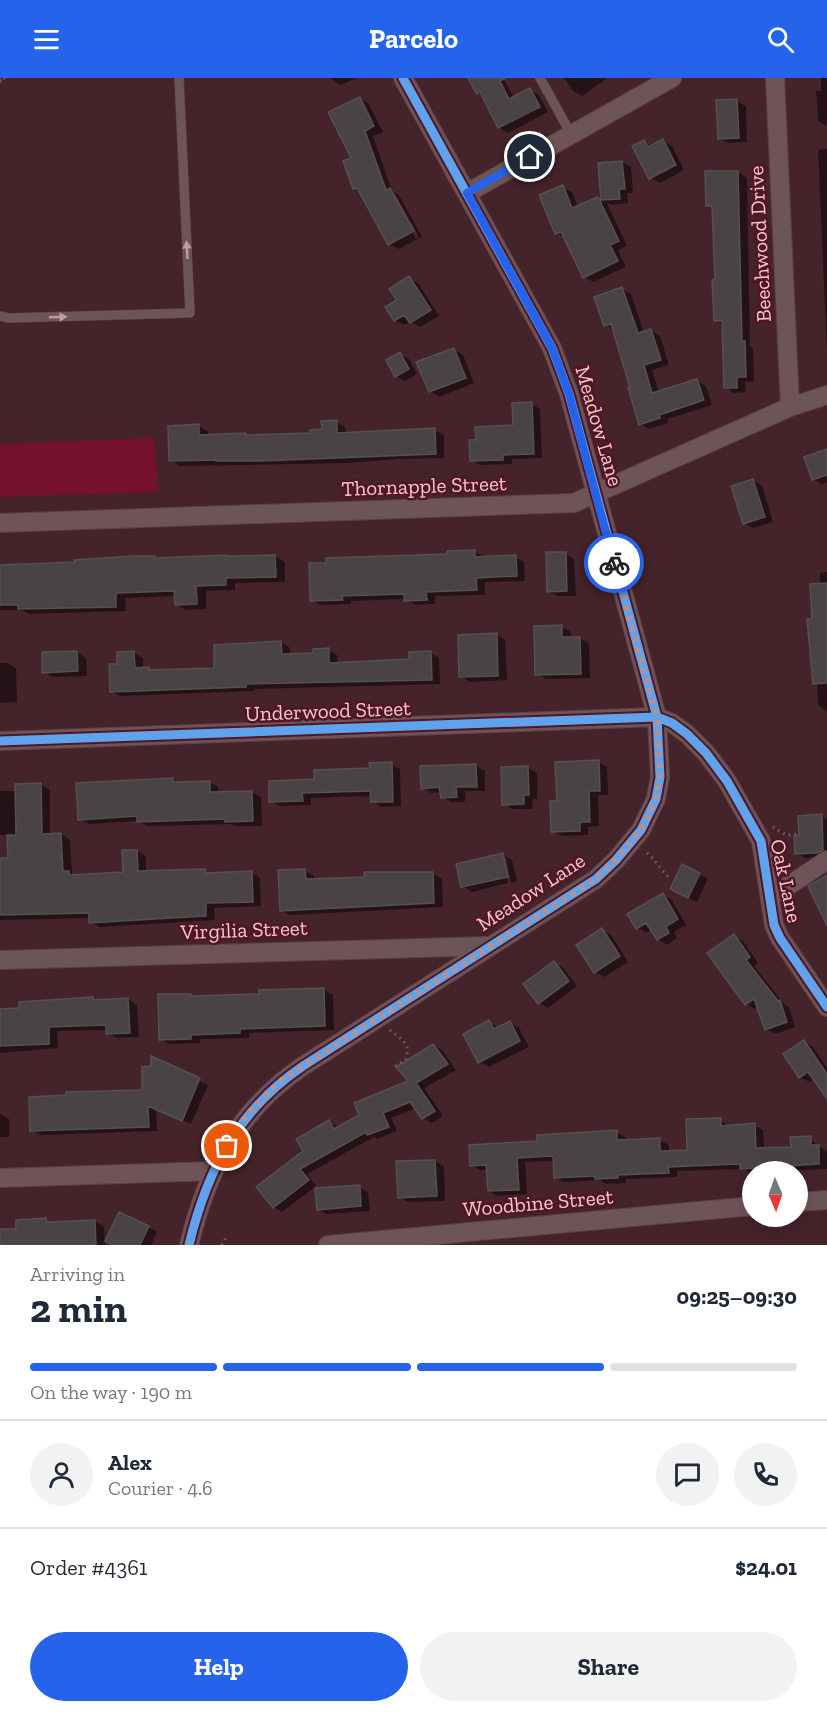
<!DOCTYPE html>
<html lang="en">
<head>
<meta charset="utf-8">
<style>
  body { margin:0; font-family:"Zilla Slab",serif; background:#f2f2f3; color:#1f2937; height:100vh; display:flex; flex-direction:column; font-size:22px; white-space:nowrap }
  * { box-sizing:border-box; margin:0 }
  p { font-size:20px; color:#747a83 }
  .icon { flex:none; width:33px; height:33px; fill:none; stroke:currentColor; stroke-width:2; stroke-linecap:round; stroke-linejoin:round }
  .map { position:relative; height:1167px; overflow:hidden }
  .sheet { display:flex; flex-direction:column; background:#fff; flex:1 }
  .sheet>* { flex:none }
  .needle { width:39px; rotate:178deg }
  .controls { position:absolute; left:742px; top:1083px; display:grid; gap:12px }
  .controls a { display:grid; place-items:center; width:66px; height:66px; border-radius:50%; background:#fff; box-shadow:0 6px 24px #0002; font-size:30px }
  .pin { position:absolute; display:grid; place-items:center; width:51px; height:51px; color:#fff; margin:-26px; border:3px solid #fff; border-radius:50%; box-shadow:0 2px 6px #0007 }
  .courier { position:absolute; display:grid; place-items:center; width:60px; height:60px; margin:-30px; border:4px solid #2563eb; border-radius:50%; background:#fff; color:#222; box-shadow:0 2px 8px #0007 }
  .summary em { font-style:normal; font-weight:700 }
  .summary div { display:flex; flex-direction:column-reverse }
  .summary { display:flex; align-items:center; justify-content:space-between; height:102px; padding:0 30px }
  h1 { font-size:39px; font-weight:700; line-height:45px }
  .bar { display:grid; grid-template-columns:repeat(4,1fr); gap:9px 6px; align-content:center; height:72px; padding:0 30px }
  .bar i { height:8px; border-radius:4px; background:#e0e1e3 }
  .bar .on { background:#2563eb }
  .bar p { grid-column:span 4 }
  .line { display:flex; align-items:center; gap:15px; padding:0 30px; border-top:2px solid #e0e1e3 }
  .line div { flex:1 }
  .round { display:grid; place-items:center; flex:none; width:63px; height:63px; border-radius:32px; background:#f2f2f3 }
  .primary-button { display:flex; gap:12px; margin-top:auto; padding:12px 30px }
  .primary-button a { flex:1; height:69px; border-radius:36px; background:#2563eb; color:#fff; font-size:24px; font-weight:700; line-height:69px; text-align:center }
  .primary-button a+a { background:#f2f2f3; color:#1f2937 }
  header { display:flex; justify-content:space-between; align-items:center; height:78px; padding:0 30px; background:#2563eb; color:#fff; font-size:27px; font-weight:700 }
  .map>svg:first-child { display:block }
</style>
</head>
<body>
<header><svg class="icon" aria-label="menu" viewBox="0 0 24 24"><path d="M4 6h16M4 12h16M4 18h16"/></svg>Parcelo<svg class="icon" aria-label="search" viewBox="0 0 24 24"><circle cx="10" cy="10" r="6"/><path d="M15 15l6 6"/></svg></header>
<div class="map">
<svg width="827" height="1167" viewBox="0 0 827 1167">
  <rect width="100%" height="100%" fill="#45232b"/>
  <path fill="#76102f" d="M 155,360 L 158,414 L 0,419 L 0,366 Z"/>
  <path fill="#0007" fill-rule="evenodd" d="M 330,0 L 357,0 L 340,7 Z
    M 469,0 L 503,0 L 514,20 L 530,12 L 539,17 L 548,34 L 508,55 L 499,49 L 483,18 L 478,15 Z
    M 564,0 L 607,0 L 582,18 L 573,13 Z
    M 821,0 L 827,0 L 827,48 L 818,43 L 816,13 L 821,13 Z
    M 360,20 L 369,26 L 383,54 L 373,58 L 392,113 L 399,117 L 422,159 L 398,171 L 389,166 L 361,114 L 355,110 L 353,81 ZM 392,116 L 395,116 L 419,159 L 416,161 Z
    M 737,23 L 746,28 L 747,64 L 728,65 L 719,60 Z
    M 663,63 L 672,68 L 684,92 L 660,105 L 651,100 L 644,64 L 652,68 Z
    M 827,71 L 827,273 L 818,72 Z
    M 622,84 L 631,89 L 633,115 L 627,115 L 628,125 L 611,127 L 606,123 L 627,168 L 618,172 L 626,189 L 593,204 L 584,199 L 567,161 L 557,155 L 563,109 L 572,114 L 578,130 L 598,121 L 603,124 L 600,86 Z
    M 738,94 L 747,100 L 750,268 L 753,270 L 754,303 L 745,304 L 746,314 L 734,315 L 725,309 L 723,247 L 715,242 L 716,203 L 714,130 L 708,127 Z
    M 409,200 L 418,205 L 439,238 L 420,249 L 410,244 L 404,247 L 395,242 L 399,223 Z
    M 622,211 L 631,216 L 644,255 L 651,252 L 660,258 L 669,287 L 652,292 L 659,315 L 697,303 L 706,308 L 712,327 L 667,341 L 668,345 L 649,351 L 640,346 L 632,311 L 614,252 L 605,247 Z
    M 453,271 L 463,277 L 474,305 L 439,319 L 430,313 Z
    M 400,276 L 409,281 L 417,296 L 405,303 L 396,298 Z
    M 531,325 L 540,331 L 542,380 L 512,381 L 512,386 L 480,387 L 471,382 L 515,349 Z
    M 336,344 L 345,349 L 346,356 L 435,352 L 444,357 L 444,380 L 397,381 L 348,385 L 180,388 L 171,382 L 199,348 L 208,353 L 208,358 L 312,357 L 323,353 Z
    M 827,373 L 827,404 L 822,406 L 813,401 Z
    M 753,402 L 762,408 L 773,444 L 753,450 L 744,445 Z
    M 475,474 L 484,479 L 515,479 L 524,484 L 525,503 L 485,504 L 485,517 L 435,518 L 435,526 L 415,527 L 406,521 L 351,523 L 351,526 L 321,527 L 312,522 L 448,477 Z
    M 565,475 L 574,481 L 576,518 L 557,518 L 548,513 Z
    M 275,478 L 285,484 L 285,504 L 235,505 L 235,512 L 206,513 L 206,531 L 186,532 L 176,526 L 176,518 L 125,520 L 126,533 L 29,536 L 22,532 L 0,532 L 0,487 L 75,486 L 155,479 L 158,481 Z
    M 827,494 L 827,634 L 818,627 L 817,607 L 814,605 L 814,542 L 820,507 L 820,495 Z
    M 562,549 L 571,554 L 571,561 L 580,560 L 589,566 L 590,600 L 546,601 L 537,596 Z
    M 496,556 L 505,562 L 507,602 L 470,604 L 461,598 Z
    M 281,564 L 290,570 L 290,577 L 314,576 L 328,572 L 337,577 L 338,586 L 411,583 L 430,575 L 439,580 L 440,606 L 254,611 L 255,613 L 120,618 L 111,613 L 119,587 L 134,575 L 143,580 L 143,591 L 153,593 L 216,591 Z
    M 77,574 L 86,580 L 87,598 L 53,599 L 44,594 Z
    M 0,585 L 7,585 L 16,590 L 17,624 L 0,625 Z
    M 598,684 L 607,689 L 608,717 L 598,717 L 599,748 L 588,749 L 588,757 L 562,758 L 553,753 Z
    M 391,686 L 400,691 L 401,728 L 381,729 L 372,723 L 372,718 L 311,720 L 311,727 L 280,728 L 271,723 L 316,703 Z
    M 476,688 L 485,693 L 485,713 L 465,713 L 465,724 L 452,724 L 442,719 L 441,714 L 431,715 L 422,710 Z
    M 528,690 L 537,695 L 537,721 L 532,721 L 533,731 L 513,731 L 504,726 Z
    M 173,701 L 180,705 L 209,704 L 218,709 L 219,715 L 252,714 L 261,719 L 262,748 L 235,748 L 231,746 L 147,748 L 138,743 L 89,746 L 80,741 Z
    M 41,707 L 50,712 L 50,757 L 61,756 L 70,762 L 72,796 L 75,798 L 125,796 L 137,773 L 146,778 L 146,794 L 204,793 L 210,796 L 251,794 L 260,800 L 261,828 L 214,830 L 215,842 L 100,849 L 91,844 L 91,840 L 0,842 L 0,782 L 10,782 L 8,757 L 0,757 L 0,713 L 16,713 Z
    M 821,738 L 827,741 L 827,779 L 805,780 L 796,775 L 801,759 Z
    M 503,777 L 512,782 L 517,803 L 511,805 L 506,781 L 503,781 L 508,805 L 472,814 L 463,808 Z
    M 305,793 L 314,798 L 314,802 L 433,796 L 442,801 L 443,829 L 290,837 L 281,832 Z
    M 699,796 L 708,801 L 697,824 L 681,816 Z
    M 663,817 L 672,822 L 686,847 L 674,854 L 677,860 L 667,867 L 658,861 L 652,851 L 646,855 L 637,849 Z
    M 602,852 L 611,857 L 628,884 L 604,899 L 595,894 Z
    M 734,858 L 743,863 L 758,885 L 754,888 L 785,927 L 789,929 L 795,949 L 775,956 L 766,951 L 758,929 L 755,931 L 746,926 L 709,875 Z
    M 554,885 L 563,890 L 577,908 L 548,930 L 539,925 Z
    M 324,912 L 333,917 L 334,952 L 249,955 L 249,960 L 200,961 L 200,965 L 169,966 L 160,961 L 190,917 L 194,919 L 261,917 Z
    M 92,920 L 97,923 L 128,921 L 137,927 L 139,959 L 117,960 L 108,955 L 108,952 L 57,953 L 58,970 L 0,975 L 0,932 L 21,931 L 61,923 L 61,921 Z
    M 489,944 L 499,950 L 510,945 L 519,950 L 529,969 L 489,989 L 480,984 L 465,956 Z
    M 804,963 L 813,969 L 827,990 L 827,1024 L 826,1017 L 815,1001 L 809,1004 L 800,999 Z
    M 433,967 L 442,972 L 456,992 L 424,1010 L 443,1038 L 432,1045 L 423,1040 L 416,1030 L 391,1040 L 397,1053 L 377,1061 L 374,1059 L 307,1096 L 316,1108 L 282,1134 L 274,1129 L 305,1073 L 329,1044 L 338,1049 L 361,1038 L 410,1004 Z
    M 152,981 L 208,1007 L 191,1046 L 156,1031 L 157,1053 L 41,1057 L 32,1052 L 144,1013 L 153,990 Z
    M 0,1036 L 9,1041 L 9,1059 L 0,1059 Z
    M 720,1042 L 730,1049 L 754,1047 L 763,1052 L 764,1071 L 792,1070 L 811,1062 L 827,1074 L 827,1091 L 753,1094 L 751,1095 L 743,1091 L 677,1093 L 677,1099 L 626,1101 L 626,1105 L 606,1106 L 600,1102 L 564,1104 L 555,1099 L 555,1083 L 525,1084 L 527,1116 L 498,1118 L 489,1113 L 488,1092 L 480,1092 L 471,1087 L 538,1064 L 616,1054 L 625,1059 L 625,1063 L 660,1062 L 669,1067 L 669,1074 L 688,1074 Z
    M 435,1083 L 444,1088 L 445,1123 L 408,1124 L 399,1119 Z
    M 359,1109 L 368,1114 L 370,1133 L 327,1136 L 318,1131 Z
    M 46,1141 L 53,1146 L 95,1143 L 104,1149 L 105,1167 L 0,1167 L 0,1153 L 18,1152 Z
    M 148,1149 L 157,1154 L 151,1167 L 114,1167 Z"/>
  <path fill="#494346" stroke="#555054" stroke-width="1.5" d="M 468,0 L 506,0 L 500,3 L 509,21 L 530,10 L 540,29 L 498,50 L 480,14 L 477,16 Z
    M 360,19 L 374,48 L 365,53 L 386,112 L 390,110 L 414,153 L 388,167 L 357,110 L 353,111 L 343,83 L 351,80 L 328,34 Z
    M 737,21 L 739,60 L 718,61 L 716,22 Z
    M 663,61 L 676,87 L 649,101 L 632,68 L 644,62 L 648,69 Z
    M 622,83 L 625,111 L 619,111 L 620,121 L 601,122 L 598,85 Z
    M 705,93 L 738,93 L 742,263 L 745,263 L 746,299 L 737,299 L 737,310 L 724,310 L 722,243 L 714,243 L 712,202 L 715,202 L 712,128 L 706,128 Z
    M 563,107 L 572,130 L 598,119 L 619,163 L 610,167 L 618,183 L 583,200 L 561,154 L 555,156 L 539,117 Z
    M 409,198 L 431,232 L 410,245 L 404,237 L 394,243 L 385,229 L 397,222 L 389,211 Z
    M 622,209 L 638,255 L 651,251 L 661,282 L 644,287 L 652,315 L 697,301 L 704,322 L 659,337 L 660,340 L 639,347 L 628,310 L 630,310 L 611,246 L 604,248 L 594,219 Z
    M 454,270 L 466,300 L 429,314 L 416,284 Z
    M 400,274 L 409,291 L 395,299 L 386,282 Z
    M 532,324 L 534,376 L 503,377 L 503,382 L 470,383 L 469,362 L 476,362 L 475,349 L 513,347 L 512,325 Z
    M 337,342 L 337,355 L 435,350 L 436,376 L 261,383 L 216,383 L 216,382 L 169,383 L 168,348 L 199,346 L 199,357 L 246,355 L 246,357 L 310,355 L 310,352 L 322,351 L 321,343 Z
    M 827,371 L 827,397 L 812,402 L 804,379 Z
    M 753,401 L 765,439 L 743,446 L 731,408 Z
    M 475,472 L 475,479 L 516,477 L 517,498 L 476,500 L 477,512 L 426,514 L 427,522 L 404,523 L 404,516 L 342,518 L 343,522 L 310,523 L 309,485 L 326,485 L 326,480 L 447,476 L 447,473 Z
    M 546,474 L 566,474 L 567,513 L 547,514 Z
    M 225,477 L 225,478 L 275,477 L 276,499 L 226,500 L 226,507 L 196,508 L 197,526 L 175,527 L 174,513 L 116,515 L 116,529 L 18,531 L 18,527 L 0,527 L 0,487 L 74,484 L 74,482 L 134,478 L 155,478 L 155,480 Z
    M 827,505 L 827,605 L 813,606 L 807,541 L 812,541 L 810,506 Z
    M 562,547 L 562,559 L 580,559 L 581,596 L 535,597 L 534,548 Z
    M 497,555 L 498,598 L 459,599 L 458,557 Z
    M 281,563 L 282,576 L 313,575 L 313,571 L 329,570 L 329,585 L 409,581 L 409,574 L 431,573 L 432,602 L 246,606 L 246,609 L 110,614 L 109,586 L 117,586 L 117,574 L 134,573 L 135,590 L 149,589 L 149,592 L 214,590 L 214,567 Z
    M 77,573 L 78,593 L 42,595 L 42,574 Z
    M 599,682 L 600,713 L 589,713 L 590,744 L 580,744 L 580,753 L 551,754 L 550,723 L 557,723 L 555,684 Z
    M 392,684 L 393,724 L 371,724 L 370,713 L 302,715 L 303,723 L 269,724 L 269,703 L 314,701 L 314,692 L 370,690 L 369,685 Z
    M 476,686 L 477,709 L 456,709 L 457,719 L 441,720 L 439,709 L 421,711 L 420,688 Z
    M 528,688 L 529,717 L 524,717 L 524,726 L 502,727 L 501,689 Z
    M 173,700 L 173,704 L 210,703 L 210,714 L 252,713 L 253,743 L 225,744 L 225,741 L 137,744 L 137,738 L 78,742 L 76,705 Z
    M 41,705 L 42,756 L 61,755 L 63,793 L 69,793 L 69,797 L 123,794 L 122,772 L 137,772 L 138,793 L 205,791 L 205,795 L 252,793 L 253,824 L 206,825 L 206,838 L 121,843 L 89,845 L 89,835 L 0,837 L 0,780 L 8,780 L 7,757 L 16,757 L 15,706 Z
    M 822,736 L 823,772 L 817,775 L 795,776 L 794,758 L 799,758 L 798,738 Z
    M 503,775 L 508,799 L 461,809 L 456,786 Z
    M 682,786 L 700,795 L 688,820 L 670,811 Z
    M 305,791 L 306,801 L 364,799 L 364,794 L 433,794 L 434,825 L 280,833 L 278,792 Z
    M 827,797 L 827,848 L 808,808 Z
    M 663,815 L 678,841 L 666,849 L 669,855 L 657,862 L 646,845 L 636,851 L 627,836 Z
    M 602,850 L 620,878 L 594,895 L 576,867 Z
    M 734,856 L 750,879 L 746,882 L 778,923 L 780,922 L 787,944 L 765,952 L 754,921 L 745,927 L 707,875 Z
    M 554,883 L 569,903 L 538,926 L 523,906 Z
    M 324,910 L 325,948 L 240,951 L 240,955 L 191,957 L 191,961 L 159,962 L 158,916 L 191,916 L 191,918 L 259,916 L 259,912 Z
    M 93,919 L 93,922 L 128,920 L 130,955 L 106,956 L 106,947 L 49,949 L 49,966 L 0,968 L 0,931 L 19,930 L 19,924 Z
    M 489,942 L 494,951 L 510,943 L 520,963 L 478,985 L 463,956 Z
    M 804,962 L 827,996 L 827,1021 L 808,994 L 799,1000 L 783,976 Z
    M 433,966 L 448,986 L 416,1005 L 435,1033 L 422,1041 L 410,1024 L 383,1035 L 389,1049 L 367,1057 L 366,1054 L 300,1091 L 309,1102 L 273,1130 L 256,1109 L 303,1073 L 296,1061 L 329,1042 L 334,1051 L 359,1037 L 354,1025 L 408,1003 L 396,989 Z
    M 151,978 L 200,1000 L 182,1043 L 148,1028 L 149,1049 L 30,1053 L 29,1019 L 66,1017 L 66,1014 L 142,1012 L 142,989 L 151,988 Z
    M 721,1040 L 721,1048 L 755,1045 L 756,1070 L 791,1069 L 790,1059 L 811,1058 L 811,1067 L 819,1067 L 819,1086 L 740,1091 L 740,1086 L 668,1089 L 669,1095 L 618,1097 L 618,1100 L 595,1101 L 595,1098 L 554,1100 L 553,1078 L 517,1080 L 519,1112 L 488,1113 L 486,1087 L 470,1088 L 469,1067 L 537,1063 L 537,1057 L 617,1052 L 617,1062 L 660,1060 L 660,1073 L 687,1072 L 686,1041 Z
    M 435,1082 L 437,1118 L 398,1120 L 396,1083 Z
    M 360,1107 L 361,1128 L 317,1132 L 315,1110 Z
    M 119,1134 L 149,1148 L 140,1167 L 113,1167 L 105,1163 Z
    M 46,1140 L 47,1144 L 95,1142 L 96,1167 L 0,1167 L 0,1151 L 16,1151 L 16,1142 Z"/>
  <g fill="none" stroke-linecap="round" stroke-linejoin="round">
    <g stroke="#5c4146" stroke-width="10">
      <path id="service" d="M 540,0 L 571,56
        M 0,238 L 9,240 L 190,235 L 179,0"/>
    </g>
    <g stroke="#5c4146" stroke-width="20">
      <path id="minor" d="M 775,0 L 790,329
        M 467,115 L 672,0
        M 0,445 L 574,425 L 790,329 L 827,317
        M 0,663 L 657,639 L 672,645 L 687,656 L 706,675 L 727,703 L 761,763 L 774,847 L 780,860 L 827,929
        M 770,820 L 827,782
        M 0,882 L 490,868
        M 0,1100 L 214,1093
        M 798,1124 L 827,1122
        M 189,1167 C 207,1092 238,1032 303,988 L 596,801 L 616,782 L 641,752 L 656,721 L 660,699 L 657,639 L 569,316 L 552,270 L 403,0
        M 328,1167 L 753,1128"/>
    </g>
    <path stroke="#765f64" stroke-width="3" stroke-dasharray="1.5 4.5" stroke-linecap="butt" d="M 0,3 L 5,2 L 4,0
      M 773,749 L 786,757 L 799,756
      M 647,775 C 656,782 660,792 669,799
      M 390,952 C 401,962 411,964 406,981 L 394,989
      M 222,1167 L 227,1157"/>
    <use href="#service" stroke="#6d5458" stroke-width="9"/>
    <use href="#minor" stroke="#6d5458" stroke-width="18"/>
    <g stroke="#531523" stroke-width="13">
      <path id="cycleway" d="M 0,663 L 657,639 L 672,645 L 687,656 L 706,675 L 727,703 L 761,763 L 774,847 L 780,860 L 827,929
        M 189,1167 C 207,1092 238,1032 303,988 L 596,801 L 616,782 L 641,752 L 656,721 L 660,699 L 657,639 L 569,316 L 552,270 L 403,0"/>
    </g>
    <use href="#cycleway" stroke="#60a3ed" stroke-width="9"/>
  </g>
  <defs><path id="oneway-solid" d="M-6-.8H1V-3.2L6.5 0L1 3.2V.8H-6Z" transform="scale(1.5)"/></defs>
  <g fill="#bd9b9f">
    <use href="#oneway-solid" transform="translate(187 172) rotate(-93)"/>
    <use href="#oneway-solid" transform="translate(58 239) rotate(-2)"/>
  </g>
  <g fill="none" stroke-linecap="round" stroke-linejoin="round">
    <path stroke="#b59095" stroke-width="6" stroke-dasharray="0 10.8" d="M 227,1068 L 246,1038 L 282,1002 L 596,801 L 616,782 L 641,752 L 656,722 L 660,699 L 657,639 L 614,485"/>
    <path stroke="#2563eb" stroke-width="8" d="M 530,79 L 467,115 L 552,270 L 569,316 L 614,485"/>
  </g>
  <g text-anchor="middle" stroke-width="5" stroke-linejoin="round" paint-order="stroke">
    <g font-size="21" fill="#f2cace" stroke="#531523">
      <text transform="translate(760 166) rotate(-93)" y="7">Beechwood Drive</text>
      <text transform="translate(599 348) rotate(74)" y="7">Meadow Lane</text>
      <text transform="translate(424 408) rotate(-2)" y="7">Thornapple Street</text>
      <text transform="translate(328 633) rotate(-2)" y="7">Underwood Street</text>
      <text transform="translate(786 803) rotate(78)" y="7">Oak Lane</text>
      <text transform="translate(531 814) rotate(-33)" y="7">Meadow Lane</text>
      <text transform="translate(244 852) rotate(-2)" y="7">Virgilia Street</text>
      <text transform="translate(538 1125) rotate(-5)" y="7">Woodbine Street</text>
    </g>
  </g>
</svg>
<div class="controls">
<a><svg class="needle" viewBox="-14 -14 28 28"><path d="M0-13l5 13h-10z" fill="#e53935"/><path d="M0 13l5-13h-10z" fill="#747a83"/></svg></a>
</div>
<div class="pin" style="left:227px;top:1068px;background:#ea580c"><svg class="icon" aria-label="bag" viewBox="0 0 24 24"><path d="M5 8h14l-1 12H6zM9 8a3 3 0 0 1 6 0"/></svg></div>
<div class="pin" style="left:530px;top:79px;background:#1f2937"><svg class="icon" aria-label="home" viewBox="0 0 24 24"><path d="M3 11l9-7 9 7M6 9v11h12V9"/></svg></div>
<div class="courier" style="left:614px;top:485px"><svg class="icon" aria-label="bike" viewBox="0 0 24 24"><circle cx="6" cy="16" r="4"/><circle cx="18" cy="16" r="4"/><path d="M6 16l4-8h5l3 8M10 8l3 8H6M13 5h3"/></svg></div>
</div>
<section class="sheet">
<div class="summary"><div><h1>2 min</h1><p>Arriving in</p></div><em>09:25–09:30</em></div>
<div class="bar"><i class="on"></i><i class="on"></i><i class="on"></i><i></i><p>On the way · 190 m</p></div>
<div class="line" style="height:108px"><a class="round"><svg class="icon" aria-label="person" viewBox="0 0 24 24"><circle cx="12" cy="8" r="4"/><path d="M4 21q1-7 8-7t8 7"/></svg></a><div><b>Alex</b><p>Courier · 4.6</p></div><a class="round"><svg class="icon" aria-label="chat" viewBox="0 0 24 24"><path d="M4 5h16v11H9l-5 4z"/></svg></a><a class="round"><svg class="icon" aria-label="phone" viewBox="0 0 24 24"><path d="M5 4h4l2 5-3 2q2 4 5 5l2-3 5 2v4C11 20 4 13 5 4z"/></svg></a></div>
<div class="line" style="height:78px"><div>Order #4361</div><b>$24.01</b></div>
<div class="primary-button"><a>Help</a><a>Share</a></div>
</section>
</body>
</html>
